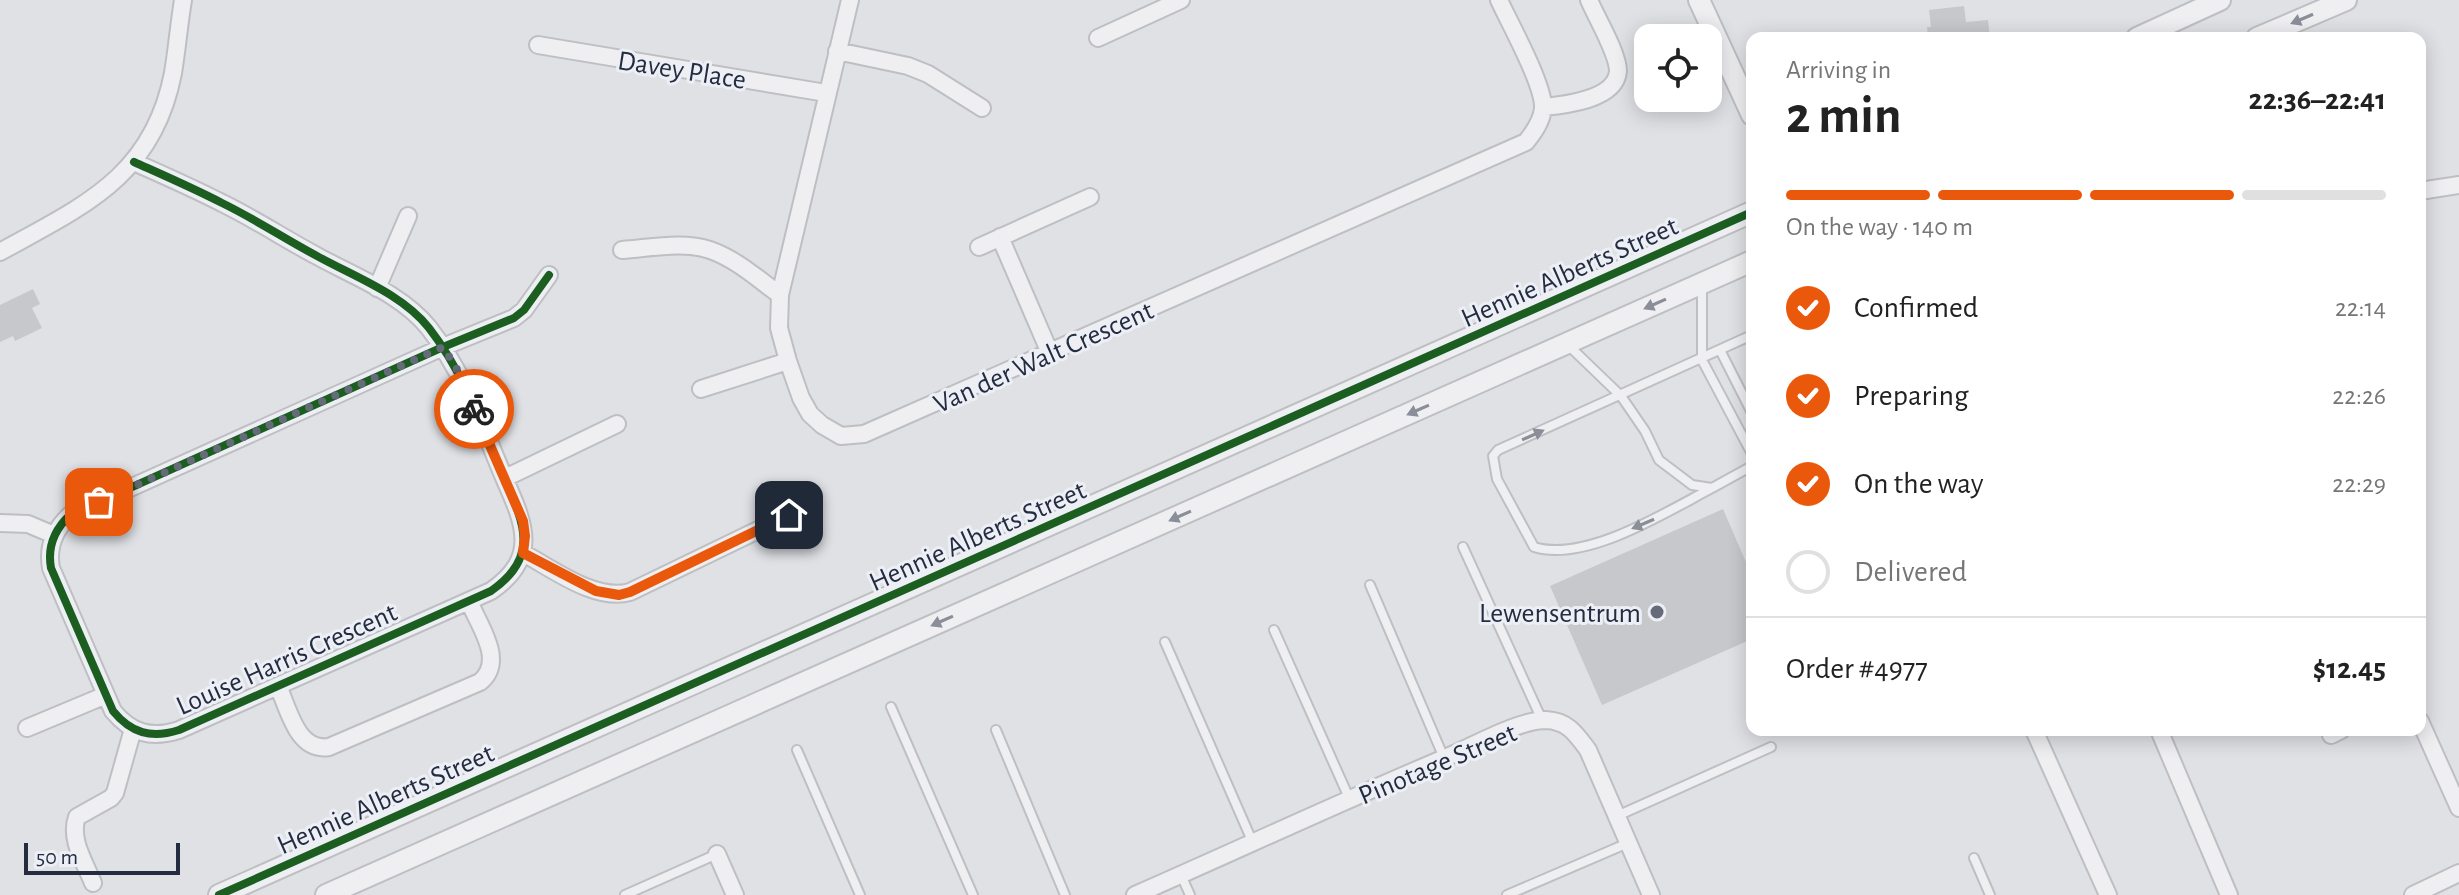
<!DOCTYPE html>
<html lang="en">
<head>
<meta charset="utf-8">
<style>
  body { margin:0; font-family:"Alegreya Sans",sans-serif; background:#f6f6f6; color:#222; height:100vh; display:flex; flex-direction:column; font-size:30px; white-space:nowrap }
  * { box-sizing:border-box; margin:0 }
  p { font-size:26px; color:#767676 }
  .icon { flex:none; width:44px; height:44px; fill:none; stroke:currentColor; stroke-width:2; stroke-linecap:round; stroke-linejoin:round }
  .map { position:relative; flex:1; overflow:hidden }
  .sheet { position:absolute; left:1746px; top:32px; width:680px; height:704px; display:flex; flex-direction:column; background:#fff; border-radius:16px; box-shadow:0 4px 20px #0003 }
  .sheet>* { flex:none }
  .tools { position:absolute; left:1634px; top:24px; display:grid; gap:16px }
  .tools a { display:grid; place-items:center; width:88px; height:88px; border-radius:16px; background:#fff; box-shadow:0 4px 20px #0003; font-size:40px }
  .scale { position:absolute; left:24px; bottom:20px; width:156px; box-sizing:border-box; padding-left:8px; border:4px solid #252c3f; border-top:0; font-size:22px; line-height:28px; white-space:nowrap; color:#252c3f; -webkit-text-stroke:6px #eceff5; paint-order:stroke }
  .pin { position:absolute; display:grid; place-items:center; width:68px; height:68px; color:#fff; margin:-34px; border-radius:16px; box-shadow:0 4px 12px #0006 }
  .courier { position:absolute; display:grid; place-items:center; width:80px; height:80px; margin:-40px; border:6px solid #ea580c; border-radius:50%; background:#fff; color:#222; box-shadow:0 2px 10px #0007 }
  .overview em { font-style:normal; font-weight:700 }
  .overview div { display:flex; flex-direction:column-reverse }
  .overview { display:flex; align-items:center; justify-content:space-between; height:136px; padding:0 40px }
  h1 { font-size:52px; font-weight:700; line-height:60px }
  .bar { display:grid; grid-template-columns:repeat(4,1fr); gap:12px 8px; align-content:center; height:96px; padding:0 40px }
  .bar i { height:10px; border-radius:6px; background:#e0e0e0 }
  .bar .active { background:#ea580c }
  .bar p { grid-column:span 4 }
  .line { display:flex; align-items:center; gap:20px; padding:0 40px; border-top:2px solid #e0e0e0 }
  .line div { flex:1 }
  ol { padding:0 40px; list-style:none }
  li { display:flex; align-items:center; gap:24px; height:88px }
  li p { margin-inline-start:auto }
  li .icon { padding:8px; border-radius:50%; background:#ea580c; color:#fff; stroke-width:4 }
  li:last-child { color:#767676 }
  li i { width:44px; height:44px; border:4px solid #e0e0e0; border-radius:50% }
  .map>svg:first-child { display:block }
</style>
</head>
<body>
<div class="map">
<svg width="2459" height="895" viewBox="0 0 2459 895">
  <rect width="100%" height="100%" fill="#e0e1e5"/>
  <path fill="#c6c8cc" d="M 1964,6 L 1966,22 L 1988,20 L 1990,38 L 1928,38 L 1927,27 L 1931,27 L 1929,10 Z
    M 33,289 L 40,304 L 32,308 L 42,328 L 15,341 L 13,336 L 0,342 L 0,305 Z
    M 1723,509 L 1752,576 L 1752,639 L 1602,705 L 1550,586 Z"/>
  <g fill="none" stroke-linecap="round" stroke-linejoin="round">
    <g stroke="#bebfc3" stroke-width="12">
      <path id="service" d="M 1702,284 L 1702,360 L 1752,454
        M 1567,344 L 1621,396 L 1645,431 L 1659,460 L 1692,485 L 1712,488 L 1752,466
        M 1720,350 L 1752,413
        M 1712,488 C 1666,512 1586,563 1534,547 L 1497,479 L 1493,456 L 1498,450 L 1752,335
        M 1463,547 L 1542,720
        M 1370,585 L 1444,758
        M 1274,630 L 1350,800
        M 1165,642 L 1253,843
        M 891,707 L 973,895
        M 996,730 L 1065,895
        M 797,750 L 860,895
        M 1617,816 L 1771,747
        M 1974,858 L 1990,895
        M 1181,875 L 1190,895
        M 625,895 L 717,854
        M 1507,895 L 1628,843"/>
    </g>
    <g stroke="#bebfc3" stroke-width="20">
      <path id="minor" d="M 850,0 L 780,295 L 779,328 L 788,361 L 801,398 L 810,414 L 822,425 L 841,436 L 864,434 L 1526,142 C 1534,132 1542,121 1543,108 C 1544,85 1510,24 1499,0
        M 1098,38 L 1181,0
        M 538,45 L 826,93
        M 837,51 L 908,66 L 928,74 L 982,108
        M 1543,107 C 1564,105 1616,100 1618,71 C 1618,53 1596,17 1589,0
        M 134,162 C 163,175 193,188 222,203 C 255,219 285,239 317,256 C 355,277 402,294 429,328 C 464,373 483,428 505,480 C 525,525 539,558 491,591 L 179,730 C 151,739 131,733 113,711 L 51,568 C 47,546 55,529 70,515 L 443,347 L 514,318 L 524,310 L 549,275
        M 2420,191 L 2459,185
        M 1000,237 L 1050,353
        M 979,247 L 1090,197
        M 622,250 C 651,248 683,241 710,250 C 736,259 758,279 780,295
        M 0,252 C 83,206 153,177 173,73 C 177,49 179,24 183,0
        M 377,288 L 408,216
        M 701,389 L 788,361
        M 505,478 L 617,424
        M 0,523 L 28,524 L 54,535
        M 523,553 C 553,569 596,602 630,592 L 789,515
        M 278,686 C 289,710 297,752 329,747 L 480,682 C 506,661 479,626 469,601
        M 2420,721 L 2459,808
        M 27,728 L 106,695
        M 2034,730 L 2108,895
        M 2159,730 L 2229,895
        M 2331,735 L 2341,730
        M 717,854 L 735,895
        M 93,883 C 85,863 69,839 77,817 L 111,798 L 115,793 L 133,729
        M 1135,895 C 1242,848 1347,799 1454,754 C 1479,743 1520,720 1546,720 C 1568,721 1576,734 1588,750 L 1651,895
        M 2413,895 L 2459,873"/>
    </g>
    <g stroke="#bebfc3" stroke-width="24">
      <path id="tertiary" d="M 1699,0 L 1752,115
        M 2137,38 L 2220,0
        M 2257,38 L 2346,0
        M 219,895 L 1752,212
        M 326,895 L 1752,261"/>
    </g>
    <use href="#service" stroke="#efeff2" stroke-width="8"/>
    <use href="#minor" stroke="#efeff2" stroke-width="16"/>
    <use href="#tertiary" stroke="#efeff2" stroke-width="20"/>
    <g stroke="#eceff5" stroke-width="13">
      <path id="cycleway" d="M 134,162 C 163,175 193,188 222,203 C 255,219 285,239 317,256 C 355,277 402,294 429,328 C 464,373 483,428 505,480 C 525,525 539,558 491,591 L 179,730 C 151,739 131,733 113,711 L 51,568 C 47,546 55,529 70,515 L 443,347 L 514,318 L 524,310 L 549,275
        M 219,895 L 1752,212"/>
    </g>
    <use href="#cycleway" stroke="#1b5e20" stroke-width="8"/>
  </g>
  <defs><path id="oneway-solid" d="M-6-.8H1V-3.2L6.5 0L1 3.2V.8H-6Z" transform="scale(2)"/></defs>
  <g fill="#8a8e98">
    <use href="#oneway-solid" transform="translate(2302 19) rotate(157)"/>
    <use href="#oneway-solid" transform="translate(1655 304) rotate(156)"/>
    <use href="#oneway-solid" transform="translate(1418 410) rotate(156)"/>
    <use href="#oneway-solid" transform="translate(1533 435) rotate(-24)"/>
    <use href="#oneway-solid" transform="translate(1180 516) rotate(156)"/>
    <use href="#oneway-solid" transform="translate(1643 524) rotate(157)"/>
    <use href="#oneway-solid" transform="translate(942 621) rotate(156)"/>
  </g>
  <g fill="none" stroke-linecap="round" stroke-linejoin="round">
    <path stroke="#666b79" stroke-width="8" stroke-dasharray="0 14.4" d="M 99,502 L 443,347 L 458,371 L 474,409"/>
    <path stroke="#ea580c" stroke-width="10" d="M 474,409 L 523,521 L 525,536 L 523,553 L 596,591 L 619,595 L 630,592 L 789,515"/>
  </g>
  <circle fill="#666b79" stroke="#eceff5" stroke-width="3" cx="1657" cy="612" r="8"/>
  <g text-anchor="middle" stroke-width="6" stroke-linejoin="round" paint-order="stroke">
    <g font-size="28" fill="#252c3f" stroke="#eceff5">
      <text transform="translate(682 69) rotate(9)" y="10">Davey Place</text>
      <text transform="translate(1569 271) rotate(-24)" y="10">Hennie Alberts Street</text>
      <text transform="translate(1043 356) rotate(-24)" y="10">Van der Walt Crescent</text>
      <text transform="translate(977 535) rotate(-24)" y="10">Hennie Alberts Street</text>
      <text transform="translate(286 658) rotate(-24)" y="10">Louise Harris Crescent</text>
      <text transform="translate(1437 763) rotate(-23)" y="10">Pinotage Street</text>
      <text transform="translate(385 798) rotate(-24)" y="10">Hennie Alberts Street</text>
    </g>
    <g font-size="28" fill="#252c3f" stroke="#eceff5" text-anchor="end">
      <text x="1641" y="622">Lewensentrum</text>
    </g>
  </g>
</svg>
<div class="tools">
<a><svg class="icon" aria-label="locate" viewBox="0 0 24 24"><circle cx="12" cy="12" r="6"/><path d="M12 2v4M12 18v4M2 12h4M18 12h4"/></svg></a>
</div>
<div class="scale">50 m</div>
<div class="pin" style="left:99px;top:502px;background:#ea580c"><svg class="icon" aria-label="bag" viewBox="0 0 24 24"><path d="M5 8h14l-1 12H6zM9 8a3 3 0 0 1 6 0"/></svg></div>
<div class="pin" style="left:789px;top:515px;background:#1f2937"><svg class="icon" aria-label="home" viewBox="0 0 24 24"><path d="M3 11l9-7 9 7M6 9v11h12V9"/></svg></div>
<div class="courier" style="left:474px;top:409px"><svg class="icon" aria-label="bike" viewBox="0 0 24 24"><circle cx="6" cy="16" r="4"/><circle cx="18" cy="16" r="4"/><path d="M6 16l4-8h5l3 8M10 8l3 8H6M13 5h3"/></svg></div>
<section class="sheet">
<div class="overview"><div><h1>2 min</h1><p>Arriving in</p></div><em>22:36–22:41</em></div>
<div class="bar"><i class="active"></i><i class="active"></i><i class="active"></i><i></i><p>On the way · 140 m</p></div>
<ol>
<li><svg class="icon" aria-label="check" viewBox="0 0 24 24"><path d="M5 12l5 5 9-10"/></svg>Confirmed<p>22:14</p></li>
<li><svg class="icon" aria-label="check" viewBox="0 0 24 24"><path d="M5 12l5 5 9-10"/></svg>Preparing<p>22:26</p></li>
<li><svg class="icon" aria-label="check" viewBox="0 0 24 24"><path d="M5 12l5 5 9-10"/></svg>On the way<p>22:29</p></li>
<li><i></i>Delivered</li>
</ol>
<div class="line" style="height:104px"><div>Order #4977</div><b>$12.45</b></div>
</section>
</div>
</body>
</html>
